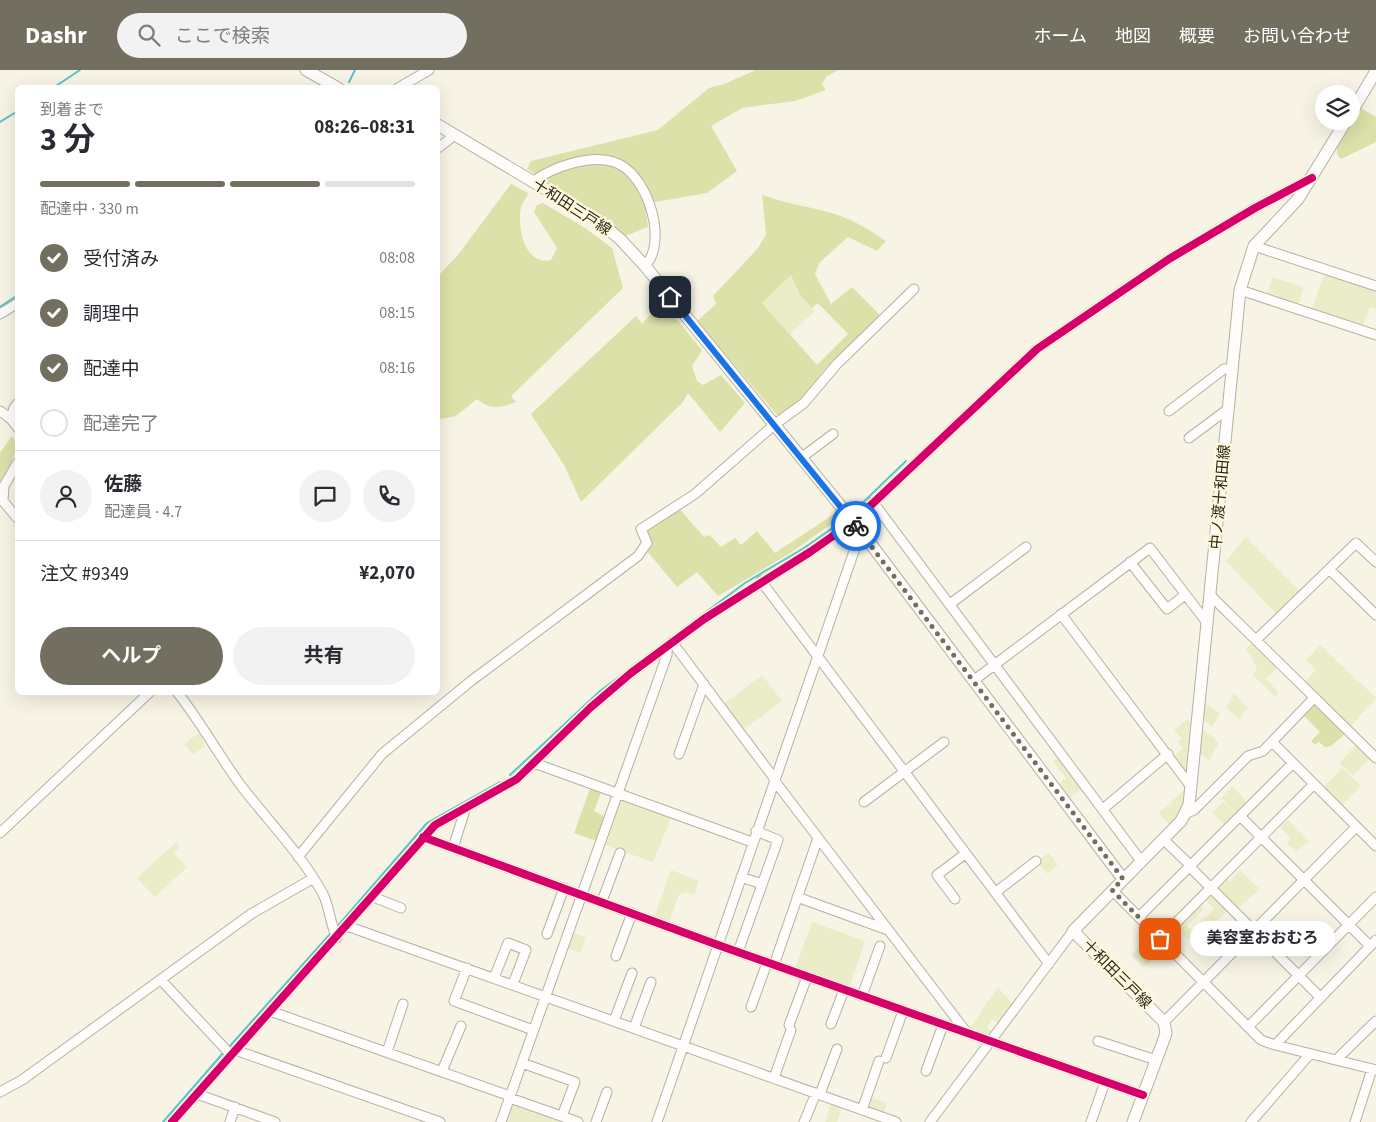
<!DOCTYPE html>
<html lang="ja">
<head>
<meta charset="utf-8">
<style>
  body { margin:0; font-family:"Source Sans 3","Noto Sans JP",sans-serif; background:#f2f2f3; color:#2b2b33; height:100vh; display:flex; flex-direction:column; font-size:19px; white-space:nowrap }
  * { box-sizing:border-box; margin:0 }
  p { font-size:16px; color:#7c7c81 }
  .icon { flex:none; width:28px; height:28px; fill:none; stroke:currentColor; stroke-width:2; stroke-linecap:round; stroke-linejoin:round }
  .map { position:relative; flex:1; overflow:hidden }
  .details { position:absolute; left:15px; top:15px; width:425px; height:610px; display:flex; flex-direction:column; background:#fff; border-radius:8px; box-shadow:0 5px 20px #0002 }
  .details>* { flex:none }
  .fabs { position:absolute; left:1315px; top:15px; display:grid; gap:10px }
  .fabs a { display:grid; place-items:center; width:45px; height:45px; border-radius:50%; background:#fff; box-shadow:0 5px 20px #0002; font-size:25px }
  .pin { position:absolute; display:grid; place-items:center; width:42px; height:42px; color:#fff; margin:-21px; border-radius:10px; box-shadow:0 2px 8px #0006 }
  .courier { position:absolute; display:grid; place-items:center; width:50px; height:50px; margin:-25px; border:4px solid #1a73e8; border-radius:50%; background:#fff; color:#222; box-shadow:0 1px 6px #0007 }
  .bubble { position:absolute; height:35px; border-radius:18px; background:#fff; box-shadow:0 5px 20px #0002; font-size:16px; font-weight:700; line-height:35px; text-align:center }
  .headline em { font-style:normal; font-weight:700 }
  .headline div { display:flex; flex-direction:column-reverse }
  .headline { display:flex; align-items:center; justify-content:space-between; height:85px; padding:0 25px }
  h1 { font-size:32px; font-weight:700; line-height:38px }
  .bar { display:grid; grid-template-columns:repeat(4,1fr); gap:8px 5px; align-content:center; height:60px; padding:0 25px }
  .bar i { height:6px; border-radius:4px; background:#e1e1e2 }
  .bar .selected { background:#726f61 }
  .bar p { grid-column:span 4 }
  .line { display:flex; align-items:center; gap:12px; padding:0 25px; border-top:1px solid #e1e1e2 }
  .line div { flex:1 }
  .round { display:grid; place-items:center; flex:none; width:52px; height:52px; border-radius:26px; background:#f2f2f3 }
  ol { padding:0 25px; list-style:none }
  li { display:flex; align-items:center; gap:15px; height:55px }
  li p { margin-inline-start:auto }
  li .icon { padding:5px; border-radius:50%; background:#726f61; color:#fff; stroke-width:4 }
  li:last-child { color:#7c7c81 }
  li i { width:28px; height:28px; border:2px solid #e1e1e2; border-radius:50% }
  .primary-button { display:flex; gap:10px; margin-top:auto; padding:10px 25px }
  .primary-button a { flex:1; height:58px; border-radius:30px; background:#726f61; color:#fff; font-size:20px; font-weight:700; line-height:58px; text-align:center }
  .primary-button a+a { background:#f2f2f3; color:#2b2b33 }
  header { display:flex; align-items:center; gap:30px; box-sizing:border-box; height:70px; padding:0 25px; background:#726f61; color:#fff }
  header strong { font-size:24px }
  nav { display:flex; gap:28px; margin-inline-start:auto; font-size:18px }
  .search { width:350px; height:45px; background:#f2f2f3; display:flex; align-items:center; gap:12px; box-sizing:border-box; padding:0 18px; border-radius:28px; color:#7c7c81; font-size:19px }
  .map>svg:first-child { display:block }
</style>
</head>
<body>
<header>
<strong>Dashr</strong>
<div class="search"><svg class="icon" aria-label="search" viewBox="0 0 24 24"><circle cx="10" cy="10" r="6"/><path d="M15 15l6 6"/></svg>ここで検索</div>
<nav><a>ホーム</a><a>地図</a><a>概要</a><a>お問い合わせ</a></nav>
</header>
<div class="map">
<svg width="1376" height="1052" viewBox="0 0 1376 1052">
  <rect width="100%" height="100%" fill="#f7f4e5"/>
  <path fill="#eaedc7" d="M 1324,204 L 1376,221 L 1376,239 L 1370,237 L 1363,256 L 1312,239 Z
    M 791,205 L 800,225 L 815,241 L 790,264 L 762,233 Z
    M 1272,207 L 1304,217 L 1298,235 L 1267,225 Z
    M 1246,467 L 1301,522 L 1277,545 L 1226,491 Z
    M 1253,572 L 1278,596 L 1266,609 L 1279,623 L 1275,627 L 1253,605 L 1257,599 L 1251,586 L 1245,580 Z
    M 1320,575 L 1376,628 L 1349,658 L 1303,614 L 1316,600 L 1306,590 Z
    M 762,605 L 782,631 L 742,661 L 722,635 Z
    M 1234,623 L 1248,638 L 1239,649 L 1226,637 Z
    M 1205,633 L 1220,644 L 1212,657 L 1203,649 Z
    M 1188,649 L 1194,657 L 1189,708 L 1173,687 L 1183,678 L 1178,672 L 1182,669 L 1174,660 Z
    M 1202,658 L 1219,673 L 1209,690 L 1199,683 Z
    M 199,663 L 205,676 L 193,685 L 184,674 Z
    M 1357,674 L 1371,687 L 1353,706 L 1339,693 Z
    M 1059,686 L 1083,717 L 1069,729 L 1057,715 L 1066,708 L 1053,692 Z
    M 1342,698 L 1361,716 L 1341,736 L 1322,719 Z
    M 1232,716 L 1248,733 L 1237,744 L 1221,728 Z
    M 1184,720 L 1188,725 L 1185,736 L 1170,756 L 1159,743 Z
    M 619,727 L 672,746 L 653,792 L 602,774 Z
    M 1223,732 L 1236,744 L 1225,755 L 1213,743 Z
    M 1288,750 L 1309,771 L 1296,782 L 1287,773 L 1291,768 L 1280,757 Z
    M 176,772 L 180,777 L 174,783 L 187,797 L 155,827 L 137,808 Z
    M 1049,783 L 1058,795 L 1047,804 L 1038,791 Z
    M 671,800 L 699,811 L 694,825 L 685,822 L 679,825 L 669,852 L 654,847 Z
    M 1240,800 L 1260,819 L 1236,840 L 1214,818 L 1225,807 L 1230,812 Z
    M 1211,822 L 1228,840 L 1205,863 L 1197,855 L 1214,839 L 1204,829 Z
    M 1198,834 L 1204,839 L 1187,856 L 1205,874 L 1199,880 L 1176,856 Z
    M 812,852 L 865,871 L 849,918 L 795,898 Z
    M 1295,860 L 1302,867 L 1284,886 L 1276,879 Z
    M 571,862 L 586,867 L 580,883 L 566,878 Z
    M 1138,878 L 1151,891 L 1144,897 L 1131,885 Z
    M 998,917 L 1013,935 L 999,953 L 992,949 L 987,957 L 992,962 L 988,966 L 969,960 Z
    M 870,1027 L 887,1033 L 883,1044 L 868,1039 Z
    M 831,1032 L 842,1037 L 837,1052 L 825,1052 Z
    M 514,1035 L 561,1052 L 505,1052 L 510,1037 Z"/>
  <path fill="#dce1a9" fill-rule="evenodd" d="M 756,0 L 838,0 L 826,7 L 822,14 L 826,20 L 795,31 L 742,38 L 711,56 L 737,101 L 707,123 L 645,134 L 648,157 L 625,166 L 593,140 L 527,99 L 531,91 L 658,60 L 709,18 L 724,14 Z
    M 1359,37 L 1376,47 L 1376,72 L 1341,89 L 1337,85 L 1337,74 Z
    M 511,114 L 528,123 C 527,128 522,132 521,137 C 517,156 524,196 551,190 L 557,178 L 534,142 L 537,135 L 543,133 L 585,158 L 612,178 L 623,218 L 511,326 L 516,332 C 500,338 490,340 477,329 L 456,346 L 441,349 L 438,345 L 438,206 L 458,185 Z
    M 762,125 C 787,134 813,137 838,145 C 855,151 870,160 886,171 L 877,181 L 848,167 L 819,193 L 815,204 L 831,234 L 852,217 L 881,246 L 825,299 L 797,334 L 778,346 L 697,251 L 716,234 L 713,226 L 758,178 L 766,164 ZM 791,205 L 800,225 L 812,238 L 818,233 L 848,264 L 817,295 L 762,233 Z
    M 662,231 L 702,280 L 692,296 L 697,311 L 703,315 L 721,305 L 745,333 L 720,362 L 688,323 L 683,332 L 581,432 L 564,395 L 531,344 L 636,246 L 642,254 Z
    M 12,366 C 23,380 7,399 0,412 L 0,383 Z
    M 678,437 L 704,467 L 710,465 L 721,477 L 735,468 L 741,475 L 757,461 L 775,483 L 837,442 L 841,447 L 792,482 L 718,526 L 697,502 L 677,517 L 647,481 L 651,471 L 644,461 Z
    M 1314,632 L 1345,664 L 1331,676 L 1325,677 L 1319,672 L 1315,675 L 1311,671 L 1320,662 L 1302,644 Z
    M 591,716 L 602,720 L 594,741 L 606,747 L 597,771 L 574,763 Z"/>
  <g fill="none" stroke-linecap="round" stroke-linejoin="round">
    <path stroke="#57c5ca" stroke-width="2" d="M 349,12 L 355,0
      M 53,18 L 80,0
      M 0,52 L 18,41
      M 0,237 L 18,225
      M 852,443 L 906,391
      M 510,705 L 600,621 L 745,513 L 804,478 L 844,450
      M 336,858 L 427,753 L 500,712
      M 229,977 L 331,863
      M 163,1052 L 224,982"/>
    <g stroke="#b4b1a5" stroke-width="11">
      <path id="minor" d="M 398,18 L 429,0
        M 438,78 L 455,65
        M 534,111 C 553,97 590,84 614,92 C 647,102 669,171 645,196
        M 1254,176 L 1376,216
        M 1240,220 L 1376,265
        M 0,244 L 18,233
        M 0,341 L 11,349 L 18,358
        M 1169,341 L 1224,299 L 1232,299
        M 11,349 L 14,338 L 18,333
        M 1189,368 L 1228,339
        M 801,388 L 833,364
        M 18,392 L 4,416 L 3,431 L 18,449
        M 873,432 L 1141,791
        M 1130,492 L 1167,539 L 1185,525
        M 1329,499 L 1376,545
        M 761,511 L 1049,894
        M 1210,525 L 1376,688
        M 950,534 L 1026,477
        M 1061,544 L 1192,718
        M 1256,570 L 1356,473 L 1376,492
        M 672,572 L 774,708
        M 973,611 L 1150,478 L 1208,554
        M 177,622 C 201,652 219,686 242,717 C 269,752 302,785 323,824 C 330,838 330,854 337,868
        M 1272,672 L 1376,776
        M 679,684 L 704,614
        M 534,693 L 752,772
        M 774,710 L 967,963
        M 864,732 L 944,672
        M 1103,739 L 1168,684
        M 1187,743 L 1194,740 L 1248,686 L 1263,681 L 1314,628
        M 1240,746 L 1370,876
        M 0,763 L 150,622
        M 423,767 L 718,875 L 1143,1025
        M 1163,769 L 1191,796
        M 453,778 L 466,737
        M 298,787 L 382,684 L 471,611 L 638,486 L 647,473 L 641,459 L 695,424 L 774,355 L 804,333 L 837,294 L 914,219
        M 1190,797 L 1320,927
        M 741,807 L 762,814
        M 1112,820 L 1261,970 L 1275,975 L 1376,1000
        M 996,822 L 1036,791
        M 373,827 L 401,838
        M 797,827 L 888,860
        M 955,829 L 937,805 L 965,784
        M 602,831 L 620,783
        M 1139,847 L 1292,694
        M 347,856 L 896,1052
        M 547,864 L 564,818
        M 1160,869 L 1313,715
        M 738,882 L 778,770 L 756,761
        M 616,886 L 632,843
        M 774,895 L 818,768
        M 467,898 L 454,931 L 533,960
        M 494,908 L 508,873 L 526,880 L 513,914
        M 161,910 L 231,985
        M 862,926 L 880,876
        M 751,937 L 767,893
        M 270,941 L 510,1026
        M 614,951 L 632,903
        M 1164,952 L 1356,757
        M 831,954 L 844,920
        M 789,955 L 807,907
        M 1248,957 L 1376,827
        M 634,958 L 651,912
        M 1098,971 L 1156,990
        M 1275,975 L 1376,870
        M 235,980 L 440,1052
        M 387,982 L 403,934
        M 886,988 L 903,941
        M 1336,990 L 1376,951
        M 522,993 L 575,1012 L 562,1046
        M 442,1001 L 461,956
        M 926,1001 L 943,955
        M 774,1008 L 791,960
        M 0,1022 L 22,1010 L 251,844 L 312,809
        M 197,1024 L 275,1052
        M 820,1024 L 837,979
        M 510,1028 L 578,1052
        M 862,1040 L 879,991
        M 172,1052 L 435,755 L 517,709 L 590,638 L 631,603 L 704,549 L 810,482 L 853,452 L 1037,279 L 1169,189 L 1255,138 L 1312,108
        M 230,1052 L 235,1037
        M 501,1052 L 667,585 L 667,576
        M 596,1052 L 607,1022
        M 657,1052 L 861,461
        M 804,1052 L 816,1023
        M 930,1052 L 1073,861
        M 1091,1052 L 1105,1012
        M 1251,1052 L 1310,984
        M 1355,1052 L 1372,999"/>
    </g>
    <g stroke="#b4b1a5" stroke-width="13">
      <path id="major" d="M 306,0 L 338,18
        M 1351,43 L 1376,1
        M 438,55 L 594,148 L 620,169 L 645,196 L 861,461 L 1123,809
        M 1133,1052 L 1163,972 L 1166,963 L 1164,952 L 1073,861 L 1181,751 L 1189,735 L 1240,220 L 1254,176 L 1298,129 L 1346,51"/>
    </g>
    <use href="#minor" stroke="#fefdfb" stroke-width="9"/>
    <use href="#major" stroke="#fefdfb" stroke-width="11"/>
    <g stroke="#fff8dd" stroke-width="11">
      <path id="cycleway" d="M 423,767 L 718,875 L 1143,1025
        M 172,1052 L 435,755 L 517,709 L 590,638 L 631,603 L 704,549 L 810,482 L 853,452 L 1037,279 L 1169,189 L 1255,138 L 1312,108"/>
    </g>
    <use href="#cycleway" stroke="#d6006c" stroke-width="8"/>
  </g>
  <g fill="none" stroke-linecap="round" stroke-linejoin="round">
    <path stroke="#726f61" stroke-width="5" stroke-dasharray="0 9" d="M 856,456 L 1123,809 L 1112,820 L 1160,869"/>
    <path stroke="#1a73e8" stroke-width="6" d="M 670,227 L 856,456"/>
  </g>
  <g text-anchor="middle" stroke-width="5" stroke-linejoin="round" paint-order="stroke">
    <g font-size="15" fill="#2a271a" stroke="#fff8dd">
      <text transform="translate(572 137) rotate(33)" y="5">十和田三戸線</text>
      <text transform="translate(1220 427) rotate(-85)" y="5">中ノ渡十和田線</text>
      <text transform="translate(1117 904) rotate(45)" y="5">十和田三戸線</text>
    </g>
  </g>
</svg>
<div class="fabs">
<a><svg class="icon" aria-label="layers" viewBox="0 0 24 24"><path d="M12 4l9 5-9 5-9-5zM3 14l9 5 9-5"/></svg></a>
</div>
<div class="pin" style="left:1160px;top:869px;background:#ea580c"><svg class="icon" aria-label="bag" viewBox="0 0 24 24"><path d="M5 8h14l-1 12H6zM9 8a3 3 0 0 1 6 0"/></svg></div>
<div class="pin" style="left:670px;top:227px;background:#1f2937"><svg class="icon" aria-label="home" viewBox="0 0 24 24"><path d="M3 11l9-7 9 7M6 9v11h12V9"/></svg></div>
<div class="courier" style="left:856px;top:456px"><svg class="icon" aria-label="bike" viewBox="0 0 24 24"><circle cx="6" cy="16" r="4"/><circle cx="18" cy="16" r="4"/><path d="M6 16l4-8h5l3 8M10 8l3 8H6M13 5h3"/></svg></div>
<div class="bubble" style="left:1190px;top:851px;width:145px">美容室おおむろ</div>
<section class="details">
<div class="headline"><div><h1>3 分</h1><p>到着まで</p></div><em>08:26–08:31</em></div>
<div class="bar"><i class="selected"></i><i class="selected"></i><i class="selected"></i><i></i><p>配達中 · 330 m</p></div>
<ol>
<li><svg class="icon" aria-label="check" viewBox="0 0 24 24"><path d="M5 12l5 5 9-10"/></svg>受付済み<p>08:08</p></li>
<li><svg class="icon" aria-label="check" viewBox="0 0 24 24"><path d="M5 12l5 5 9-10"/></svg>調理中<p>08:15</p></li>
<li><svg class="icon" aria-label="check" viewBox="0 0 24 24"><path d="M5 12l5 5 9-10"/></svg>配達中<p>08:16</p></li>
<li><i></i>配達完了</li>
</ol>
<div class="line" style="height:90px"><a class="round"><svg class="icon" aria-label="person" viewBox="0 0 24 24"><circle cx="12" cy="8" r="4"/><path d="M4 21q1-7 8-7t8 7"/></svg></a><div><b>佐藤</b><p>配達員 · 4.7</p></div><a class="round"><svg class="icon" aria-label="chat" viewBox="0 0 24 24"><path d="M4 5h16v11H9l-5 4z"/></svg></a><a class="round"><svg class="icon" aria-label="phone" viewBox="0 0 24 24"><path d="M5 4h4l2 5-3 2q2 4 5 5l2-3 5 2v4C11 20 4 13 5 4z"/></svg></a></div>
<div class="line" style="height:65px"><div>注文 #9349</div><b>¥2,070</b></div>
<div class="primary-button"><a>ヘルプ</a><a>共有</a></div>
</section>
</div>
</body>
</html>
